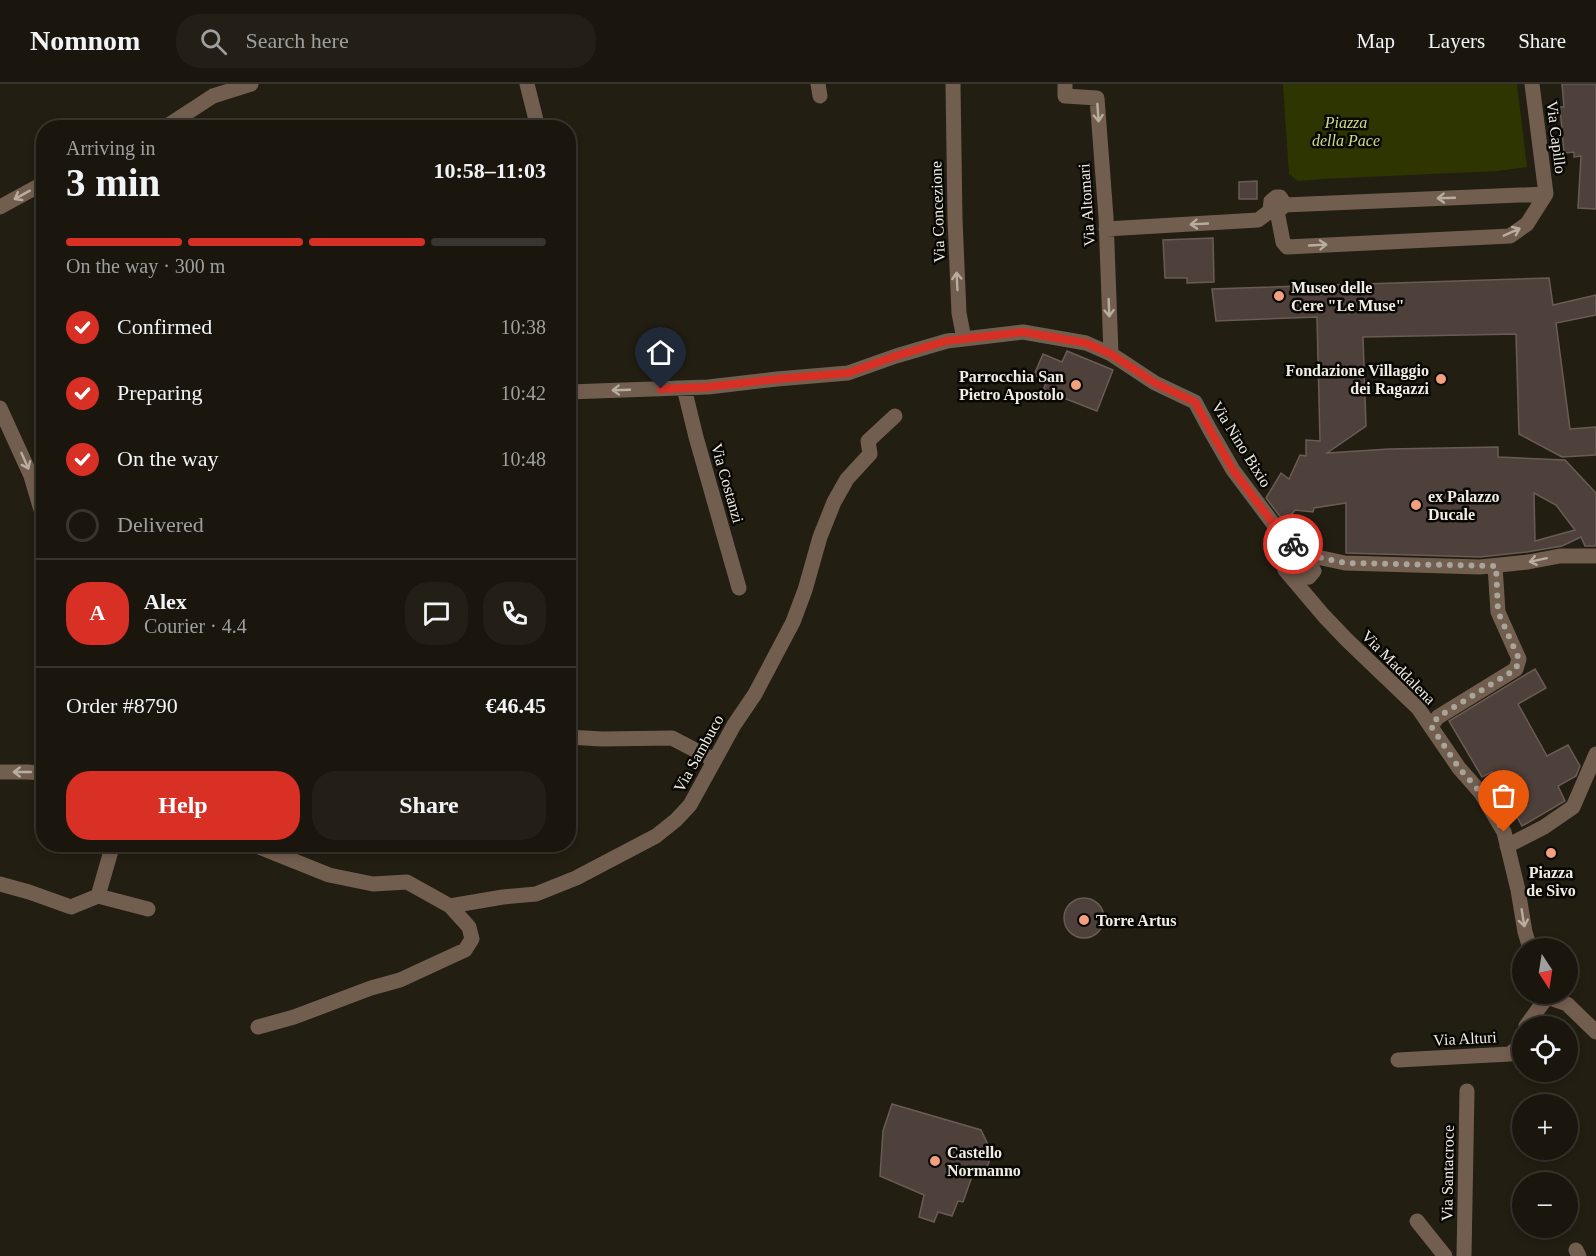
<!DOCTYPE html>
<html lang="en">
<head>
<meta charset="utf-8">
<style>
  body { margin:0; font-family:"Times New Roman",serif; background:#231f17; color:#f1f3f6; height:100vh; display:flex; flex-direction:column; font-size:22px; white-space:nowrap }
  * { box-sizing:border-box; margin:0 }
  p { font-size:20px; color:#9f9f9e }
  .icon { flex:none; width:33px; height:33px; fill:none; stroke:currentColor; stroke-width:2; stroke-linecap:round; stroke-linejoin:round }
  .map { position:relative; flex:1; overflow:hidden }
  .sheet { position:absolute; left:36px; top:36px; width:540px; height:732px; display:flex; flex-direction:column; background:#1a160e; border-radius:24px; box-shadow:0 3px 9px #0003,0 0 0 2px #38352e }
  .sheet>* { flex:none }
  .needle { width:39px; rotate:168deg }
  .tools { position:absolute; left:1512px; top:854px; display:grid; gap:12px }
  .tools a { display:grid; place-items:center; width:66px; height:66px; border-radius:50%; background:#1a160e; box-shadow:0 3px 9px #0003,0 0 0 2px #38352e; font-size:30px }
  .pin { position:absolute; display:grid; place-items:center; width:51px; height:51px; color:#fff; margin:-62px -26px; border-radius:50% 50% 50% 0; rotate:-45deg; box-shadow:0 0 6px #0007 }
  .pin .icon { rotate:45deg }
  .courier { position:absolute; display:grid; place-items:center; width:60px; height:60px; margin:-30px; border:4px solid #d93025; border-radius:50%; background:#fff; color:#222; box-shadow:0 2px 8px #0007 }
  .summary em { font-style:normal; font-weight:600 }
  .summary div { display:flex; flex-direction:column-reverse }
  .summary { display:flex; align-items:center; justify-content:space-between; height:102px; padding:0 30px }
  h1 { font-size:39px; font-weight:600; line-height:45px }
  .bar { display:grid; grid-template-columns:repeat(4,1fr); gap:9px 6px; align-content:center; height:72px; padding:0 30px }
  .bar i { height:8px; border-radius:4px; background:#38352e }
  .bar .on { background:#d93025 }
  .bar p { grid-column:span 4 }
  .line { display:flex; align-items:center; gap:15px; padding:0 30px; border-top:2px solid #38352e }
  .line div { flex:1 }
  .round { display:grid; place-items:center; flex:none; width:63px; height:63px; border-radius:24px; background:#231f17 }
  ol { padding:0 30px; list-style:none }
  li { display:flex; align-items:center; gap:18px; height:66px }
  li p { margin-inline-start:auto }
  li .icon { padding:6px; border-radius:50%; background:#d93025; color:#fff; stroke-width:4 }
  li:last-child { color:#9f9f9e }
  li i { width:33px; height:33px; border:3px solid #38352e; border-radius:50% }
  .action { display:flex; gap:12px; margin-top:auto; padding:12px 30px }
  .action a { flex:1; height:69px; border-radius:24px; background:#d93025; color:#fff; font-size:24px; font-weight:600; line-height:69px; text-align:center }
  .action a+a { background:#231f17; color:#f1f3f6 }
  header { display:flex; align-items:center; gap:36px; box-sizing:border-box; height:84px; padding:0 30px; background:#1a160e; border-bottom:2px solid #38352e }
  header strong { font-size:28px }
  nav { display:flex; gap:33px; margin-inline-start:auto; font-size:21px }
  .search { width:420px; height:54px; background:#231f17; display:flex; align-items:center; gap:15px; box-sizing:border-box; padding:0 21px; border-radius:24px; color:#9f9f9e; font-size:22px }
  .map>svg:first-child { display:block }
</style>
</head>
<body>
<header>
<strong>Nomnom</strong>
<div class="search"><svg class="icon" aria-label="search" viewBox="0 0 24 24"><circle cx="10" cy="10" r="6"/><path d="M15 15l6 6"/></svg>Search here</div>
<nav><a>Map</a><a>Layers</a><a>Share</a></nav>
</header>
<div class="map">
<svg width="1596" height="1172" viewBox="0 0 1596 1172">
  <rect width="100%" height="100%" fill="#221e12"/>
  <path fill="#2e3500" d="M 1283,0 L 1517,0 L 1527,83 L 1497,87 L 1323,95 L 1298,97 L 1289,90 Z"/>
  <path fill="#4e403a" stroke="#6a5c55" stroke-width="1.5" fill-rule="evenodd" d="M 1562,0 L 1596,0 L 1596,125 L 1578,124 L 1581,72 L 1574,73 L 1574,68 L 1564,69 L 1560,23 L 1564,23 Z
    M 1257,97 L 1257,115 L 1239,115 L 1239,98 Z
    M 1213,154 L 1214,198 L 1187,199 L 1187,194 L 1165,194 L 1163,156 Z
    M 1549,194 L 1553,221 L 1596,211 L 1596,231 L 1556,239 L 1570,345 L 1596,343 L 1596,371 L 1562,373 L 1519,350 L 1516,250 L 1363,253 L 1366,342 L 1327,369 L 1389,365 L 1498,363 L 1498,373 L 1565,376 L 1596,409 L 1596,462 L 1585,462 L 1581,453 L 1562,462 L 1527,468 L 1480,473 L 1346,469 L 1346,419 L 1314,424 L 1313,428 L 1295,426 L 1285,439 L 1266,414 L 1281,389 L 1289,395 L 1300,371 L 1306,372 L 1306,356 L 1320,357 L 1317,233 L 1216,237 L 1212,205 ZM 1534,409 L 1556,421 L 1575,446 L 1535,457 Z
    M 1067,267 L 1113,286 L 1097,327 L 1043,306 L 1047,296 L 1034,291 L 1043,270 L 1062,278 Z
    M 1535,585 L 1546,604 L 1518,620 L 1547,672 L 1568,661 L 1580,682 L 1576,692 L 1558,702 L 1565,717 L 1522,742 L 1492,688 L 1482,693 L 1449,637 Z
    M1064 834a20 20 0 1 1 40 0a20 20 0 1 1-40 0Z
    M 892,1020 L 981,1046 L 992,1069 L 986,1087 L 975,1084 L 963,1118 L 958,1117 L 952,1132 L 938,1128 L 934,1138 L 919,1133 L 924,1111 L 880,1092 L 883,1047 Z"/>
  <g fill="none" stroke-linecap="round" stroke-linejoin="round">
    <path stroke="#725e4e" stroke-width="15" d="M 527,0 L 538,44
      M 818,0 L 820,12
      M 953,0 L 955,135 L 959,229 L 964,255
      M 1065,0 L 1065,12 L 1097,14 L 1106,133 L 1111,270
      M 1532,0 L 1546,110
      M 164,44 L 213,12 L 251,0
      M 1284,121 L 1546,110
      M 0,123 L 44,99
      M 1277,127 L 1283,158 L 1287,163 L 1510,152 L 1527,140 L 1546,110
      M 1106,145 L 1258,136 L 1270,127 L 1271,117 L 1276,113 L 1280,113 L 1284,119 L 1283,123 L 1278,127
      M 684,304 L 696,353 L 739,504
      M 568,308 L 708,303 L 777,295 L 848,289 L 896,272 L 947,257 L 1023,248 L 1086,259 L 1111,270 L 1155,299 L 1195,318 L 1210,346 L 1233,386 L 1278,446 L 1303,470 L 1345,479 L 1480,483 L 1528,478 L 1560,472 L 1596,472
      M 0,324 L 31,392 L 44,436
      M 1303,470 L 1314,487 L 1309,493 L 1288,482 L 1285,486 L 1324,532 L 1347,556 L 1418,624 L 1459,684 L 1481,709 L 1504,748 L 1518,806 L 1525,848 L 1530,864
      M 1431,642 L 1438,633 L 1516,585 L 1519,575 L 1498,528 L 1495,482
      M 568,653 L 602,655 L 672,654 L 714,676
      M 0,688 L 27,688 L 44,689
      M 252,760 L 329,791 L 373,800 L 407,798 L 450,822 L 503,813 L 536,810 L 576,794 L 656,752 L 676,736 L 690,721 L 734,641 L 755,610 L 793,538 L 805,506 L 820,453 L 834,418 L 847,395 L 870,370 L 868,357 L 895,332
      M 1507,762 L 1544,743 L 1573,723 L 1596,670
      M 0,800 L 29,808 L 71,823 L 98,812
      M 98,812 L 113,760
      M 98,812 L 148,825
      M 1546,909 L 1547,913 L 1567,920 L 1596,948
      M 1526,942 L 1547,913
      M 258,943 L 294,933 L 371,904 L 400,896 L 465,866 L 472,855 L 469,843 L 450,822
      M 1398,976 L 1510,970 L 1517,964 L 1522,950
      M 1417,1137 L 1445,1172
      M 1576,1166 L 1579,1172
      M 1464,1172 L 1467,1007"/>
  </g>
  <defs><path id="oneway-shaft" d="M-6 0H5M1.5-3L5.5 0L1.5 3" fill="none" stroke-width="1.6" stroke-linecap="round" stroke-linejoin="round" transform="scale(1.5)"/></defs>
  <g stroke="#b8ada1">
    <use href="#oneway-shaft" transform="translate(1098 29) rotate(86)"/>
    <use href="#oneway-shaft" transform="translate(22 111) rotate(151)"/>
    <use href="#oneway-shaft" transform="translate(1446 114) rotate(178)"/>
    <use href="#oneway-shaft" transform="translate(1199 140) rotate(177)"/>
    <use href="#oneway-shaft" transform="translate(1512 148) rotate(-24)"/>
    <use href="#oneway-shaft" transform="translate(1318 161) rotate(-3)"/>
    <use href="#oneway-shaft" transform="translate(957 197) rotate(-93)"/>
    <use href="#oneway-shaft" transform="translate(1109 224) rotate(88)"/>
    <use href="#oneway-shaft" transform="translate(621 306) rotate(178)"/>
    <use href="#oneway-shaft" transform="translate(25 377) rotate(66)"/>
    <use href="#oneway-shaft" transform="translate(1538 476) rotate(168)"/>
    <use href="#oneway-shaft" transform="translate(22 688) rotate(-180)"/>
    <use href="#oneway-shaft" transform="translate(1523 834) rotate(81)"/>
  </g>
  <g fill="none" stroke-linecap="round" stroke-linejoin="round">
    <path stroke="#a9a59b" stroke-width="6" stroke-dasharray="0 10.8" d="M 1293,460 L 1303,470 L 1345,479 L 1496,482 L 1498,528 L 1519,575 L 1516,585 L 1438,633 L 1431,642 L 1459,684 L 1481,709 L 1504,748"/>
    <path stroke="#d93025" stroke-width="8" d="M 661,305 L 708,303 L 777,295 L 848,289 L 896,272 L 946,257 L 1023,248 L 1086,259 L 1111,270 L 1155,299 L 1195,318 L 1210,346 L 1233,386 L 1278,446 L 1293,460"/>
  </g>
  <g fill="#f2a07f" stroke="#0a0804" stroke-width="2">
    <circle cx="1279" cy="212" r="6"/>
    <circle cx="1441" cy="295" r="6"/>
    <circle cx="1076" cy="301" r="6"/>
    <circle cx="1416" cy="421" r="6"/>
    <circle cx="1551" cy="769" r="6"/>
    <circle cx="1084" cy="836" r="6"/>
    <circle cx="935" cy="1077" r="6"/>
  </g>
  <g text-anchor="middle" stroke-width="5" stroke-linejoin="round" paint-order="stroke">
    <g font-size="16" font-style="italic" fill="#cedd8a" stroke="#0a0804">
      <text x="1346" y="44">Piazza<tspan x="1346" dy="18">della Pace</tspan></text>
    </g>
    <g font-size="16" fill="#f1ede5" stroke="#0a0804">
      <text transform="translate(1557 53) rotate(83)" y="6">Via Capillo</text>
      <text transform="translate(1086 121) rotate(-94)" y="6">Via Altomari</text>
      <text transform="translate(937 128) rotate(-92)" y="6">Via Concezione</text>
      <text transform="translate(1242 360) rotate(58)" y="6">Via Nino Bixio</text>
      <text transform="translate(728 399) rotate(74)" y="6">Via Costanzi</text>
      <text transform="translate(1399 583) rotate(45)" y="6">Via Maddalena</text>
      <text transform="translate(698 669) rotate(-61)" y="6">Via Sambuco</text>
      <text transform="translate(1465 954) rotate(-3)" y="6">Via Alturi</text>
      <text transform="translate(1447 1089) rotate(-89)" y="6">Via Santacroce</text>
    </g>
    <g font-size="16" font-weight="bold" fill="#f1ede5" stroke="#0a0804" text-anchor="start">
      <text x="1291" y="209">Museo delle<tspan x="1291" dy="18">Cere "Le Muse"</tspan></text>
      <text x="1429" y="292" text-anchor="end">Fondazione Villaggio<tspan x="1429" dy="18">dei Ragazzi</tspan></text>
      <text x="1064" y="298" text-anchor="end">Parrocchia San<tspan x="1064" dy="18">Pietro Apostolo</tspan></text>
      <text x="1428" y="418">ex Palazzo<tspan x="1428" dy="18">Ducale</tspan></text>
      <text x="1551" y="794" text-anchor="middle">Piazza<tspan x="1551" dy="18">de Sivo</tspan></text>
      <text x="1096" y="842">Torre Artus</text>
      <text x="947" y="1074">Castello<tspan x="947" dy="18">Normanno</tspan></text>
    </g>
  </g>
</svg>
<div class="tools">
<a><svg class="needle" viewBox="-14 -14 28 28"><path d="M0-13l5 13h-10z" fill="#e53935"/><path d="M0 13l5-13h-10z" fill="#9f9f9e"/></svg></a>
<a><svg class="icon" aria-label="locate" viewBox="0 0 24 24"><circle cx="12" cy="12" r="6"/><path d="M12 2v4M12 18v4M2 12h4M18 12h4"/></svg></a>
<a>+</a>
<a>−</a>
</div>
<div class="pin" style="left:1504px;top:748px;background:#ea580c"><svg class="icon" aria-label="bag" viewBox="0 0 24 24"><path d="M5 8h14l-1 12H6zM9 8a3 3 0 0 1 6 0"/></svg></div>
<div class="pin" style="left:661px;top:305px;background:#1f2937"><svg class="icon" aria-label="home" viewBox="0 0 24 24"><path d="M3 11l9-7 9 7M6 9v11h12V9"/></svg></div>
<div class="courier" style="left:1293px;top:460px"><svg class="icon" aria-label="bike" viewBox="0 0 24 24"><circle cx="6" cy="16" r="4"/><circle cx="18" cy="16" r="4"/><path d="M6 16l4-8h5l3 8M10 8l3 8H6M13 5h3"/></svg></div>
<section class="sheet">
<div class="summary"><div><h1>3 min</h1><p>Arriving in</p></div><em>10:58–11:03</em></div>
<div class="bar"><i class="on"></i><i class="on"></i><i class="on"></i><i></i><p>On the way · 300 m</p></div>
<ol>
<li><svg class="icon" aria-label="check" viewBox="0 0 24 24"><path d="M5 12l5 5 9-10"/></svg>Confirmed<p>10:38</p></li>
<li><svg class="icon" aria-label="check" viewBox="0 0 24 24"><path d="M5 12l5 5 9-10"/></svg>Preparing<p>10:42</p></li>
<li><svg class="icon" aria-label="check" viewBox="0 0 24 24"><path d="M5 12l5 5 9-10"/></svg>On the way<p>10:48</p></li>
<li><i></i>Delivered</li>
</ol>
<div class="line" style="height:108px"><b class="round" style="background:#d93025;color:#fff">A</b><div><b>Alex</b><p>Courier · 4.4</p></div><a class="round"><svg class="icon" aria-label="chat" viewBox="0 0 24 24"><path d="M4 5h16v11H9l-5 4z"/></svg></a><a class="round"><svg class="icon" aria-label="phone" viewBox="0 0 24 24"><path d="M5 4h4l2 5-3 2q2 4 5 5l2-3 5 2v4C11 20 4 13 5 4z"/></svg></a></div>
<div class="line" style="height:78px"><div>Order #8790</div><b>€46.45</b></div>
<div class="action"><a>Help</a><a>Share</a></div>
</section>
</div>
</body>
</html>
